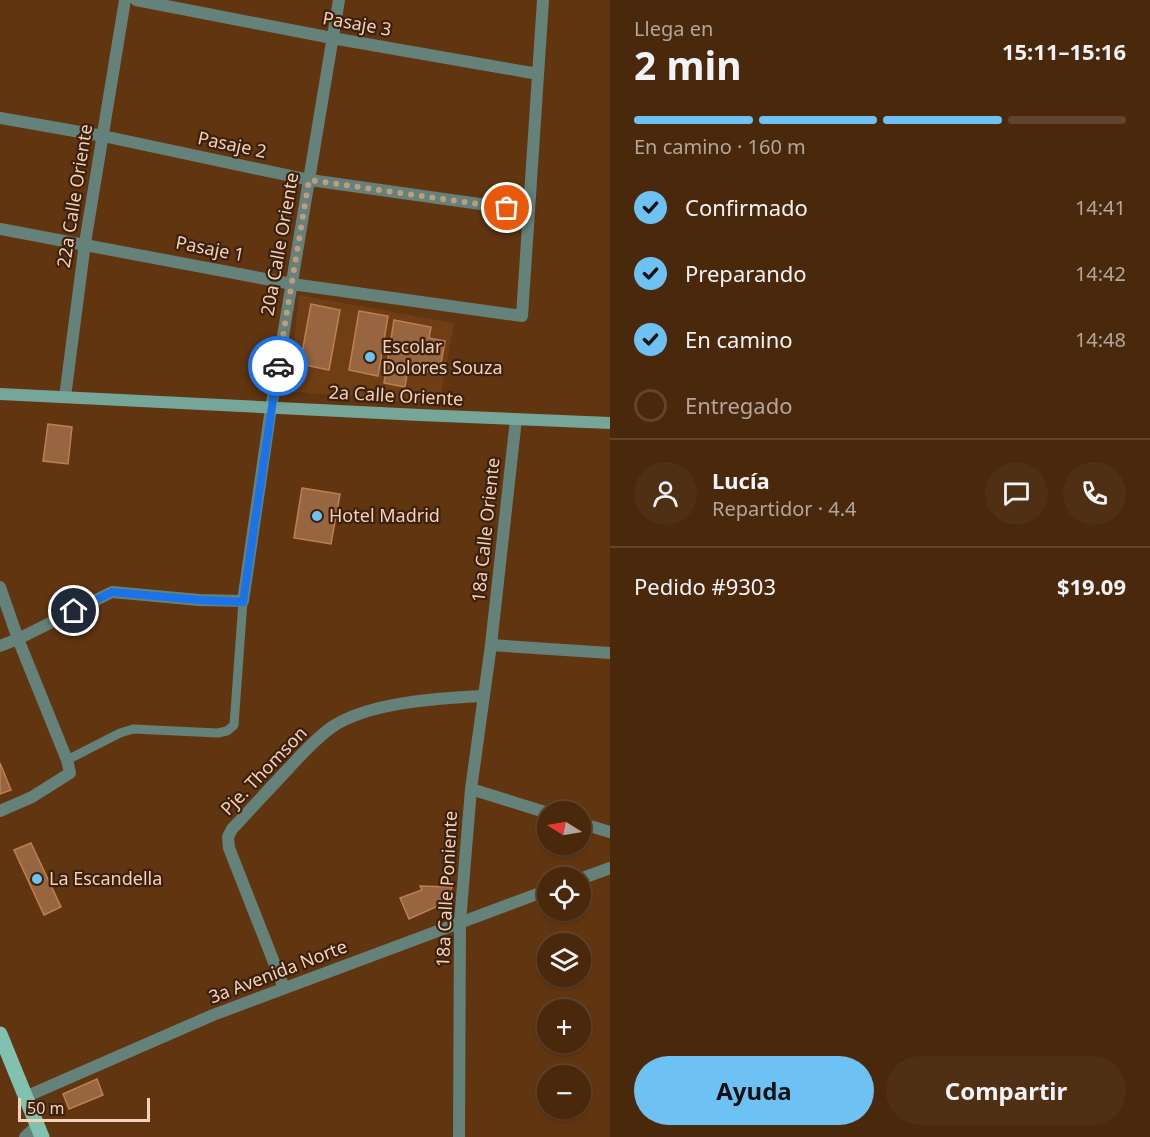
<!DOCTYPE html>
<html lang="es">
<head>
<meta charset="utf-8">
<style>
  body { margin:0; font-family:"Noto Sans",sans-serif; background:#503015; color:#f1f3f6; height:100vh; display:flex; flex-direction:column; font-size:22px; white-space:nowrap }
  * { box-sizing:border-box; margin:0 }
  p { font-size:20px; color:#b1a69d }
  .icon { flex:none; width:33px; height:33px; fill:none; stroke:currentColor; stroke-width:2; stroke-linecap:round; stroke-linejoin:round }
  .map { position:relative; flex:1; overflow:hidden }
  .side { display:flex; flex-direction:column; background:#49280c; width:540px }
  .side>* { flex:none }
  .needle { width:39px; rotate:281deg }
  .controls { position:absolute; left:537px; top:801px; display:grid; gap:12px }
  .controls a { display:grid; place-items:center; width:54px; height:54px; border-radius:50%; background:#49280c; box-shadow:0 2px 4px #0004,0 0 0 2px #61442d; font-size:30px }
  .scale { position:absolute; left:18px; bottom:15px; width:132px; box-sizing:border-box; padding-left:6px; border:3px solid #f4d2ba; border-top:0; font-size:16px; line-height:21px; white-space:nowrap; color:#f4d2ba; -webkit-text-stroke:4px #3b210e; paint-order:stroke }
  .pin { position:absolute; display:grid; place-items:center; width:51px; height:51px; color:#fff; margin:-26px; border:3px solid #fff; border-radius:50%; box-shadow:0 2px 6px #0007 }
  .courier { position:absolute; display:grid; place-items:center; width:60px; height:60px; margin:-30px; border:4px solid #1a73e8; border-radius:50%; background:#fff; color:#222; box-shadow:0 2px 8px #0007 }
  .head em { font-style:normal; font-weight:700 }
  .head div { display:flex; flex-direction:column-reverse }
  .head { display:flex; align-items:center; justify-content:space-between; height:102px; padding:0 24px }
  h1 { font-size:39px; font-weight:700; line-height:45px }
  .bar { display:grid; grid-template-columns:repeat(4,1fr); gap:9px 6px; align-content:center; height:72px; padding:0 24px }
  .bar i { height:8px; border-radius:4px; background:#61442d }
  .bar .on { background:#6ec2f3 }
  .bar p { grid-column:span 4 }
  .line { display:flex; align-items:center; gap:15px; padding:0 24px; border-top:2px solid #61442d }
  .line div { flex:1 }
  .round { display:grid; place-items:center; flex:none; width:63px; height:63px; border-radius:32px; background:#503015 }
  ol { padding:0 24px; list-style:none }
  li { display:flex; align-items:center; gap:18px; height:66px }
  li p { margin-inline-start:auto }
  li .icon { padding:6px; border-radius:50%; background:#6ec2f3; color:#111; stroke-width:4 }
  li:last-child { color:#b1a69d }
  li i { width:33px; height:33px; border:3px solid #61442d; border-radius:50% }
  .cta { display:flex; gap:12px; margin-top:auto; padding:12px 24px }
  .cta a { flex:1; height:69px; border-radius:36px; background:#6ec2f3; color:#111; font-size:24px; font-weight:700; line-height:69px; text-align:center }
  .cta a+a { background:#503015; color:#f1f3f6 }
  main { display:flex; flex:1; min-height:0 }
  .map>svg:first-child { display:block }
</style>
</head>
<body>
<main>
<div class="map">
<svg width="610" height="1137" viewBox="0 0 610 1137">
  <rect width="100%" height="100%" fill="#613510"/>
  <path fill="#6f3e14" d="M 299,295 L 454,323 L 439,405 L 289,391 Z"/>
  <path fill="#976540" stroke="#bf7f51" stroke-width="1.5" d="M 311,304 L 340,310 L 329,370 L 300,364 Z
    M 359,311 L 388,316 L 378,376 L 349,370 Z
    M 394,320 L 431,327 L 429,338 L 445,341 L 439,374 L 408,368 L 405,387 L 384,383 Z
    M 48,424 L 72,427 L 68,464 L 43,461 Z
    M 302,488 L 340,494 L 331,544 L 294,538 Z
    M 0,763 L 11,790 L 0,794 Z
    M 31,843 L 61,907 L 44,915 L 14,850 Z
    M 420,886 L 452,887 L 447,902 L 409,919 L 400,898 L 422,890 Z
    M 97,1079 L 103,1095 L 69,1109 L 63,1094 Z"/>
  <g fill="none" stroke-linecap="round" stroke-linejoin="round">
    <path stroke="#64827a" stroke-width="9" d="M 67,760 L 120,733 L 133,729 L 218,733 L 227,731 L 234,725 L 243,601"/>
    <path stroke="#64827a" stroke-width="12" d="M 136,0 L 332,38 L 538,74
      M 0,118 L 103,136 L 310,180 L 529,211
      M 0,229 L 292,284 L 522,316 L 543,0
      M 65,397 L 85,243 L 125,0
      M 0,587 L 18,639 L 67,760 L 70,773 L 32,797 L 0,811
      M 491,645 L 610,653
      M 0,646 L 18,639 L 112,592 L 199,600 L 243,601 L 271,408 L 339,0
      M 471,789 L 548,813
      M 580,823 L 610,832
      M 284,988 L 229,848 L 228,837 L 232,829 C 251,809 269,789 288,769 C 302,754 315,739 332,727 C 369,702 440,698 484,696
      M 25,1137 L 37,1126"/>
    <path stroke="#64827a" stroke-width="12" d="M 580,879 L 610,868
      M 25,1097 L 213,1015 L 548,890
      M 459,1137 L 460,922 L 471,789 L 491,645 L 516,419"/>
    <path stroke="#75a699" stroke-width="12" d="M 0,394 L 420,415 L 610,423"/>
    <path stroke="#81c1b0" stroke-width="15" d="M 0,1034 L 42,1137"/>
  </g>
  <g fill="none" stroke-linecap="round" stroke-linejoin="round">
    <path stroke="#c19b7e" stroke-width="6" stroke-dasharray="0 10.8" d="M 278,366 L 309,180 L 507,208"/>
    <path stroke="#1a73e8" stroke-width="8" d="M 74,611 L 112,592 L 199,600 L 243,602 L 278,366"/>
  </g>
  <g fill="#6ec2f3" stroke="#3b210e" stroke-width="2">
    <circle cx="370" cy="357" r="6"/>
    <circle cx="317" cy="516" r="6"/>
    <circle cx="37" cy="879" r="6"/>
  </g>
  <g text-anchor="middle" stroke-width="4.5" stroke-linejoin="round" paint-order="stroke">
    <g font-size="18" fill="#f4d2ba" stroke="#3b210e">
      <text transform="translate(357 24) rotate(10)" y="6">Pasaje 3</text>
      <text transform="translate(232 145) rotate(12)" y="6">Pasaje 2</text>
      <text transform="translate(75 196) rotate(-81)" y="6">22a Calle Oriente</text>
      <text transform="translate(280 244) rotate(-80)" y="6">20a Calle Oriente</text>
      <text transform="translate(210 249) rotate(11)" y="6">Pasaje 1</text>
      <text transform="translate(396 396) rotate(3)" y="6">2a Calle Oriente</text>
      <text transform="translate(486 530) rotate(-84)" y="6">18a Calle Oriente</text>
      <text transform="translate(264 771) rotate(-46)" y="6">Pje. Thomson</text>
      <text transform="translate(447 889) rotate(-87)" y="6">18a Calle Poniente</text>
      <text transform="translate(278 972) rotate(-21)" y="6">3a Avenida Norte</text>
    </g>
    <g font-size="18" fill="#f4d2ba" stroke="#3b210e" text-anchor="start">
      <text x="382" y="353">Escolar<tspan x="382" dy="21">Dolores Souza</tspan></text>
      <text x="329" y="522">Hotel Madrid</text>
      <text x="49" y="885">La Escandella</text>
    </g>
  </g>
</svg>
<div class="controls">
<a><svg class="needle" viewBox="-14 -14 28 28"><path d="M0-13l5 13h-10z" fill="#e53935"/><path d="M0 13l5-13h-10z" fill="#b1a69d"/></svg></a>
<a><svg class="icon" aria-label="locate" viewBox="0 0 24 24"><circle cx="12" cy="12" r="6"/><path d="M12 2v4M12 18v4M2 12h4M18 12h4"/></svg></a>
<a><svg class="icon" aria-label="layers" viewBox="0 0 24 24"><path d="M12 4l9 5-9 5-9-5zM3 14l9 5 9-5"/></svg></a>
<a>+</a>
<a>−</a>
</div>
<div class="scale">50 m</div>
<div class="pin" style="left:507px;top:208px;background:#ea580c"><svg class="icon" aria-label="bag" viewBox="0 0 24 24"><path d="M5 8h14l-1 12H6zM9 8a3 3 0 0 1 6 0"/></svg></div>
<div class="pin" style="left:74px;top:611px;background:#1f2937"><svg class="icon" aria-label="home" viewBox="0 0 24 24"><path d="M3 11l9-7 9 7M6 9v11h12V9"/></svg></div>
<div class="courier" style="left:278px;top:366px"><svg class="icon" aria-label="car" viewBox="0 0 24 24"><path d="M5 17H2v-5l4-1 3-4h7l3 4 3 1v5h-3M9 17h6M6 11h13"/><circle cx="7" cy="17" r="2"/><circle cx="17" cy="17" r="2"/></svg></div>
</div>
<section class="side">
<div class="head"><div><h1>2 min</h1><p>Llega en</p></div><em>15:11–15:16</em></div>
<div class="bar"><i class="on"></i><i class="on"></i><i class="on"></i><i></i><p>En camino · 160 m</p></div>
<ol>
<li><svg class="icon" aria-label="check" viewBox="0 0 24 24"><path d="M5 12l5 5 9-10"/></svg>Confirmado<p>14:41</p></li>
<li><svg class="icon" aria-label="check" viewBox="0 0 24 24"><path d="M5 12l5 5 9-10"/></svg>Preparando<p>14:42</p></li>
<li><svg class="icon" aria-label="check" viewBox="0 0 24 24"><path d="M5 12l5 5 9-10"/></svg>En camino<p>14:48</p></li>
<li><i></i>Entregado</li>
</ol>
<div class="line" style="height:108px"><a class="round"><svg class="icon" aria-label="person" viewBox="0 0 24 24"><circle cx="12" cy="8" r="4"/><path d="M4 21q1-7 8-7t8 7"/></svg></a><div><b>Lucía</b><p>Repartidor · 4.4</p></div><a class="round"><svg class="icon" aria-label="chat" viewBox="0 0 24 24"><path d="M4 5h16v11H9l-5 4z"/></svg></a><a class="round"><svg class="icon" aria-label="phone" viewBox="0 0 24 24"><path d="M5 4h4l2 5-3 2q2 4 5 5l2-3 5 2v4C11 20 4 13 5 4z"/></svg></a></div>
<div class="line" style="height:78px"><div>Pedido #9303</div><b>$19.09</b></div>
<div class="cta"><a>Ayuda</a><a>Compartir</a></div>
</section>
</main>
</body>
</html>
